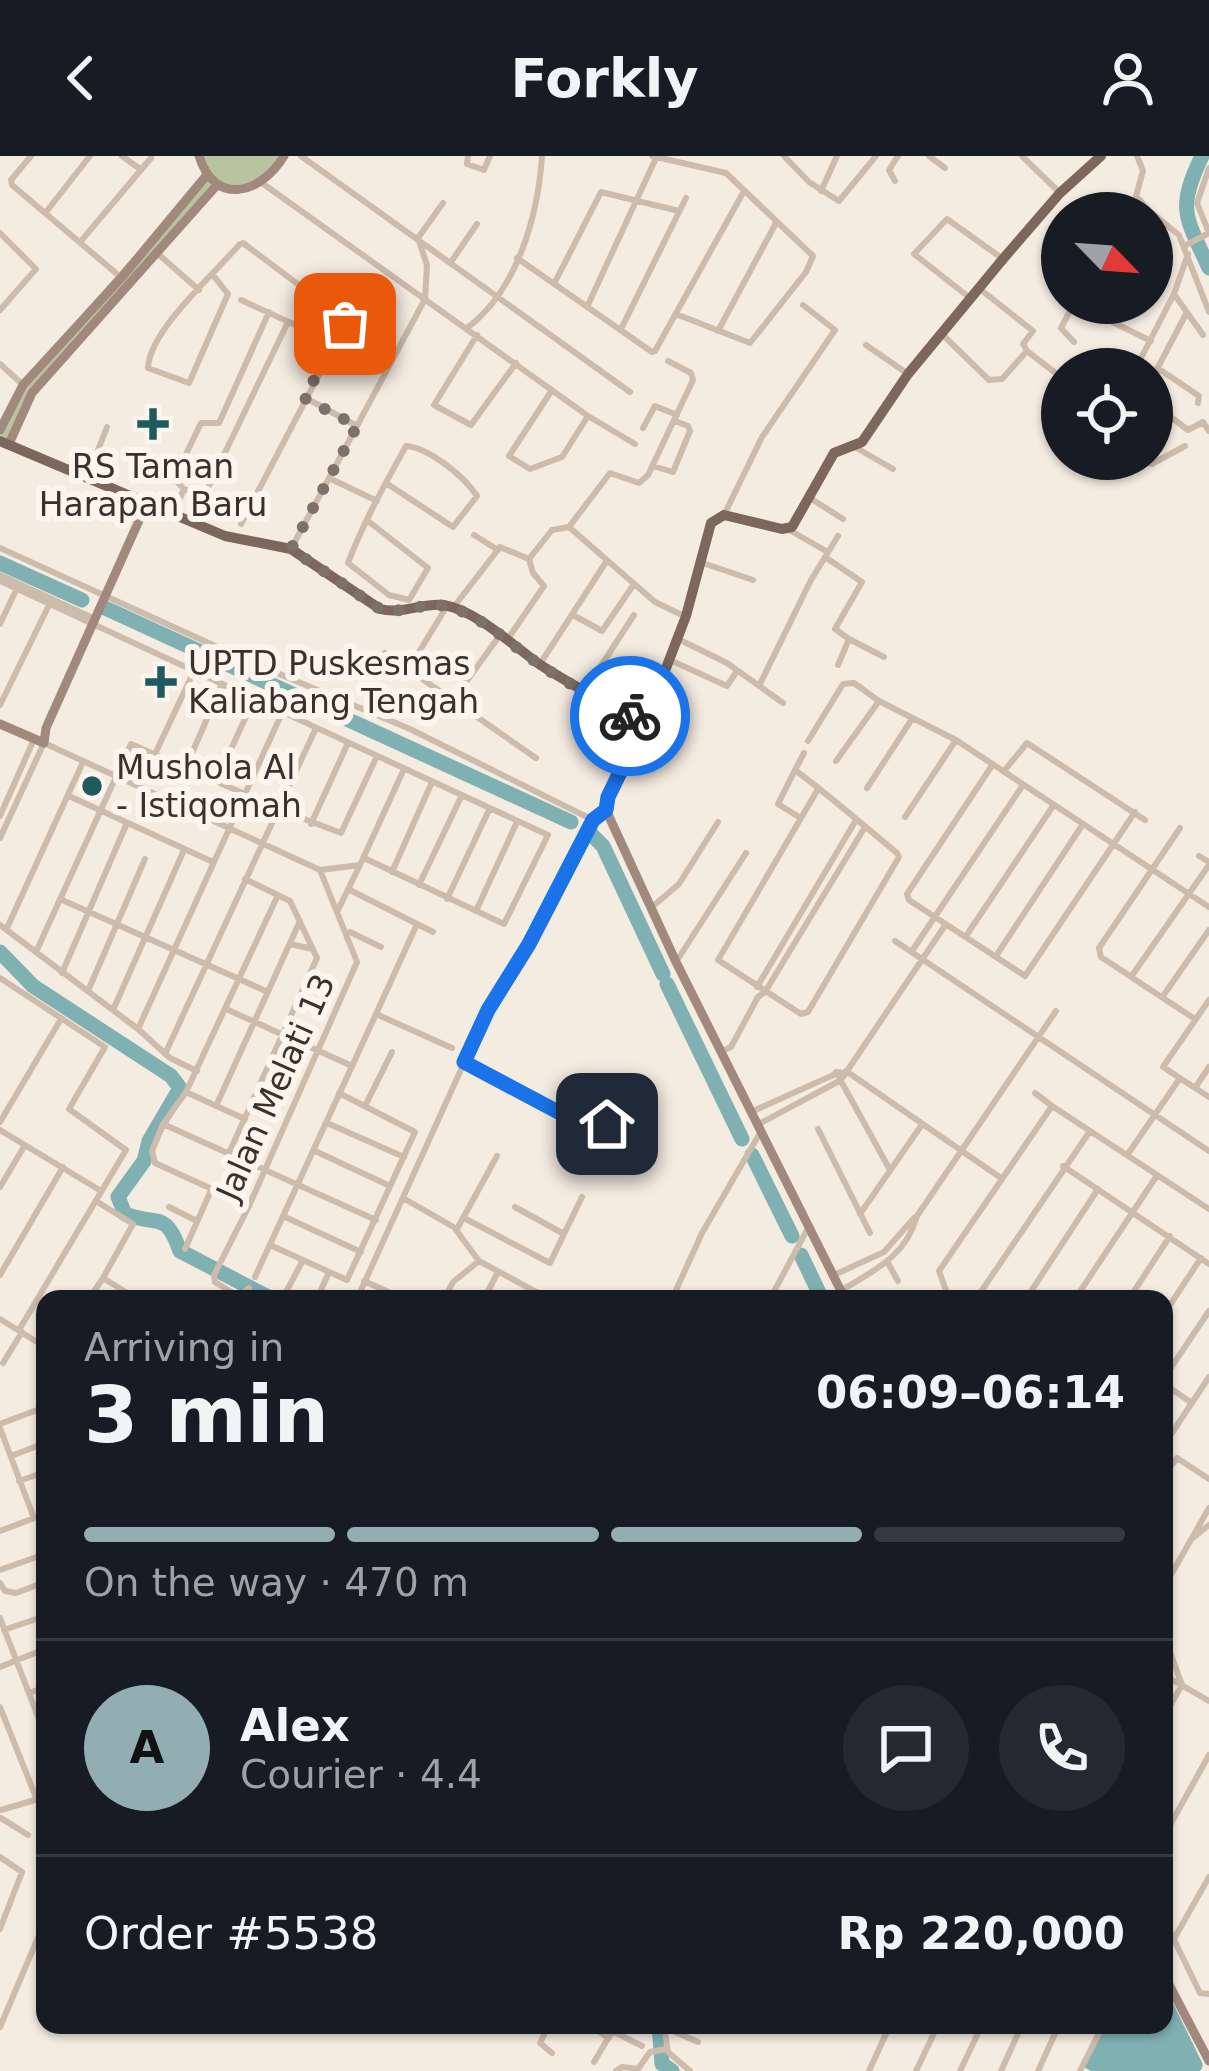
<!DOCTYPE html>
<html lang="en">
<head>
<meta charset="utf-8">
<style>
  body { margin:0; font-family:"DejaVu Sans",sans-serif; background:#242831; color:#f1f3f6; height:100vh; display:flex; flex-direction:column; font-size:45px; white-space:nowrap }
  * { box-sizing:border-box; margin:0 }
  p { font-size:39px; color:#9ea1a6 }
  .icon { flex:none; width:66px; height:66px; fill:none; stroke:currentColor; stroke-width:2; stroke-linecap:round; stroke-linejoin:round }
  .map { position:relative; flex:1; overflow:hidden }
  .drawer { position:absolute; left:36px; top:1134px; width:1137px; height:744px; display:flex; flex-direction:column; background:#171b24; border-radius:24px; box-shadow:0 3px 9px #0004 }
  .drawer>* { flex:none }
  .needle { width:78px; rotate:115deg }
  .fabs { position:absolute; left:1041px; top:36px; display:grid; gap:24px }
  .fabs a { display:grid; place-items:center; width:132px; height:132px; border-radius:50%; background:#171b24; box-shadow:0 3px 9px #0004; font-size:60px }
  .pin { position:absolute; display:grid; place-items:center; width:102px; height:102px; color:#fff; margin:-51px; border-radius:24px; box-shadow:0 6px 18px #0006 }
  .courier { position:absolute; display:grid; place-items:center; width:120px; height:120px; margin:-60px; border:9px solid #1a73e8; border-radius:50%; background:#fff; color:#222; box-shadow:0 3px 15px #0007 }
  .overview em { font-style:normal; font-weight:700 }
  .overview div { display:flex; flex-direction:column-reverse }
  .overview { display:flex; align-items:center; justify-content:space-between; height:204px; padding:0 48px }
  h1 { font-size:78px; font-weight:700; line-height:90px }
  .bar { display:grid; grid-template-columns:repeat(4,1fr); gap:18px 12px; align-content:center; height:144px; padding:0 48px }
  .bar i { height:15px; border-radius:9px; background:#363941 }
  .bar .active { background:#92aeb2 }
  .bar p { grid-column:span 4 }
  .line { display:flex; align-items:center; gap:30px; padding:0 48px; border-top:3px solid #363941 }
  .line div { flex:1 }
  .round { display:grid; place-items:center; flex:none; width:126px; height:126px; border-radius:63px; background:#242831 }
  header { display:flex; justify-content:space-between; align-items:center; height:156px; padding:0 48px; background:#171b24; font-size:54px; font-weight:700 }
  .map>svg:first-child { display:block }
</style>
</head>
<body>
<header><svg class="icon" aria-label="back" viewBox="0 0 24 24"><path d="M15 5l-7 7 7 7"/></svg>Forkly<svg class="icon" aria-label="person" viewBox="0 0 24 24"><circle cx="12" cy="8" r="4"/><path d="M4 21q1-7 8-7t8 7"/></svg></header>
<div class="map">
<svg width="1209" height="1915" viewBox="0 0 1209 1915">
  <rect width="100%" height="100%" fill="#f4ebe1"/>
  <path fill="#b8c4a0" d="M 199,0 L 284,0 L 252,31 L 216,29 L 32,237 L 9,288 L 0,285 C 0,238 167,65 206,20 Z"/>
  <path fill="#7fb0b2" d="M 1164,1846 L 1199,1915 L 1091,1915 L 1082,1910 L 1103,1869 L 1164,1869 Z"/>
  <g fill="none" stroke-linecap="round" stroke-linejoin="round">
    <path stroke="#7fb0b2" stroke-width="15" d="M 1202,0 C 1176,54 1186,61 1209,112
      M 0,407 L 82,444
      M 105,452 L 571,666
      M 592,679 L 603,690 L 663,818
      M 0,796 L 33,830 L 171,920 L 180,932 L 149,985 L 144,1005 L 118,1041 L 125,1058 C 158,1071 165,1053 180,1095 L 272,1143
      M 667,828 L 742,983
      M 752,999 L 792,1080
      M 801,1099 L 822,1143
      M 1164,1846 L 1195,1909
      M 659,1869 L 662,1908 L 672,1915"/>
    <path stroke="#cdbbac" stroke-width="6" d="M 31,0 L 11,24 L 12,29 L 130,129
      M 122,0 L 140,13
      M 301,0 L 630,236
      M 468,0 L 467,8 L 484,14 L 490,0
      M 652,0 L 726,17 L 813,100 L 806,116 L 750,187 L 676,158
      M 784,0 L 809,26 L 839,45 L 876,0
      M 929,0 L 945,12
      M 1022,0 L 1060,37
      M 1137,0 L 1143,15 L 1136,40 L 1151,57
      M 1209,12 L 1197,47 L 1209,77
      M 895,25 L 889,14 L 898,0
      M 262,27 L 588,260 L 635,288
      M 821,35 L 837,0
      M 46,56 L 90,0
      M 1152,57 L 1179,79 L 1209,156
      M 0,77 L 36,113 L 0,154
      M 81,85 L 151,2
      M 1186,89 L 1209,77
      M 157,97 L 199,134
      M 517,102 L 652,196
      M 451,106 L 477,68
      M 213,119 L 228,138 L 189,227 L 148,212 C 149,175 214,118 240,88 L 243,87 L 347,165 L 241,368
      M 554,128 L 601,36 L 679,55
      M 980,133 L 1033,175 L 1023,188 L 1027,195
      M 1055,136 L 1062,140
      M 1174,138 L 1203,179
      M 970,142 L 914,98 L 947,63 L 1003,103
      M 241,144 L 302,172
      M 1074,147 L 1151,185
      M 587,151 L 656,2
      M 467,172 C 517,135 538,60 542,0
      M 621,173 L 686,42
      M 718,175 L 776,67
      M 477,179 L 434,249 L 471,269 L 516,207
      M 945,181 L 989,224 L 1002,223 L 1027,195 L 1062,222
      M 1074,186 L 1061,172 L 1074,147
      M 866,189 L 908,218
      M 655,195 L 744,35
      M 0,208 L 32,237
      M 1117,213 L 1126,201 L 1140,204 L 1174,138 L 1188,98
      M 1157,213 L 1186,158
      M 1152,221 L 1157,213 L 1162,215 L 1199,240 L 1198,247
      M 552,234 L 509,300 L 530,313 L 562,301 L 588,260
      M 304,241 L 357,270
      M 1152,247 L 1188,274 L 1203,266 L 1209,275
      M 643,272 L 655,250 L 677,259
      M 853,290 L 893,313
      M 1141,303 L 1152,308 L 1185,290
      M 653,310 L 673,316 L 690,275 L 688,270 L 675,265
      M 88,320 L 107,271
      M 329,322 L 377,345
      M 184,333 L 174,323 L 201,267 L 219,267 L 269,156
      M 184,333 L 204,340 L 288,166
      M 810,342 L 843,363
      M 174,356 L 184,333
      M 724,359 L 762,281 L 835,174 L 803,149
      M 368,365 L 428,412 L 409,444 L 389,439 L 348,407 C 363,367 385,328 406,290 C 429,292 464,320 477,340 L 453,371 L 386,327
      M 569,371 L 655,446 L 684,460
      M 791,375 L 826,395
      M 474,379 L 498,394
      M 0,392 L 246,504 L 410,573 L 593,664
      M 291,393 L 425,143 L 427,109 L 418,82 L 443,47
      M 825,401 L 862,426 L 835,473 L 849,483 L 838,509
      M 700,406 L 753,424
      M 0,419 L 95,463
      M 0,425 L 548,679 L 504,768 L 364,702
      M 453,452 L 500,391 L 529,403
      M 573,459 L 602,475 L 634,428
      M 0,468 L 17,432
      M 678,483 L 727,507 L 783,547
      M 849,483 L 884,501
      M 507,484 L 544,430 L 533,417 L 529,403 L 552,374 L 569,371 L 610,317 L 639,327 L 648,319 L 693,224 L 691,217 L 668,205
      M 385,497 L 536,602
      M 670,504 L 727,530 L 737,515
      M 540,508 L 606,406
      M 408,514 L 447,450
      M 759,530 L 811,424 L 838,380
      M 584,536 L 634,459
      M 453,544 L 500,479
      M 0,549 L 50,447
      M 808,585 L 843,528 L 854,527 L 879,545 L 956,584 L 1209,751
      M 155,598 L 194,515
      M 836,605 L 879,545
      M 993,608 L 907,738 L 909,744 L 1025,820 L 1135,656
      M 186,611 L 222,528
      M 795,614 L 804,597
      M 1004,615 L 1027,587 L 1145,664
      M 216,626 L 254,543
      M 867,632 L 912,563
      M 245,638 L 282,557
      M 69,640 L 213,706
      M 278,653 L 341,677 L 377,600
      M 0,660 L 34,583
      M 799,661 L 778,648 L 795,614 C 830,640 863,669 897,697 L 899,701 L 808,856 L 801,858 L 718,804 L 818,633
      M 905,661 L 956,584
      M 311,668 L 348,587
      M 0,682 L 44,587 L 320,714
      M 1199,700 L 1209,706
      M 320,714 L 360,709 L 404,613
      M 392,716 L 432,626
      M 419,729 L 461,641
      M 348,733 L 433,776
      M 60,743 L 268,836
      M 447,743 L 489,654
      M 652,751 L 679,728 L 718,666
      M 338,754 L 360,709
      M 476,755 L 517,666
      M 0,769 L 138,873 L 170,902 L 197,915
      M 7,772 L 83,606
      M 350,776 L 381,791
      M 966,780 L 1053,650
      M 895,785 L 1209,995
      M 290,788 L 313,793
      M 912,795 L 1023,629
      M 36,796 L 131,588 L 245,638 L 138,873
      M 996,800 L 1083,668
      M 676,806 L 746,697
      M 62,817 L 127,667
      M 1130,820 L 1101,801 L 1099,792 L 1180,672
      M 0,822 L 105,891 L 69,953 L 126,994 L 19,1174
      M 757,831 L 856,664
      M 88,835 L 145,703
      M 1163,840 L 1209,774
      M 1209,844 L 1163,911 L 1209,941
      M 226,853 L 352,910
      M 113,854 L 184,694
      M 376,858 L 417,768
      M 1195,863 L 1131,821 L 1209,709
      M 722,895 L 731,891 L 758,841 L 765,836 L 865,671
      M 165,898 L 316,572
      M 464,906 L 560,957 L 602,970 L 618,947
      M 846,915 L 1001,1022
      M 836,916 L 890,1014
      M 1195,932 L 1209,911
      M 188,937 L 245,963
      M 1035,937 L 1052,950
      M 216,950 L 300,765
      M 365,950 L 392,896
      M 751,956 L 840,916
      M 0,966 L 61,863
      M 327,967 L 404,1001
      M 163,968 L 376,1064
      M 757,969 L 841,924 L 946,768
      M 818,973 L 870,1077
      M 0,974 L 101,1035
      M 315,995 L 390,1030
      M 229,997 L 317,802 L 290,745 L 245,723
      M 1128,998 L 1180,922
      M 1063,1010 L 1209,1108
      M 0,1031 L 25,989
      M 403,1042 L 457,1073 L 497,1000
      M 96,1045 L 133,1068 L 103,1122 L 137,1143
      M 249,1050 L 155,1007 L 152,995 L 163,968 L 186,936 L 278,739
      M 169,1051 L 197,1065
      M 860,1058 L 921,970
      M 283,1060 L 361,1096
      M 464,1062 L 550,1107 L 564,1078 L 515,1051
      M 456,1074 L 479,1105
      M 565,1076 L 582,1041
      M 270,1089 L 347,1124 L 415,976 L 339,937
      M 185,1093 L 212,1032
      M 888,1107 L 898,1125
      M 0,1119 L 63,1011
      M 834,1119 L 884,1096 L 914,1062
      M 255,1121 L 376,858 L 452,892
      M 364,1125 L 404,1143
      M 249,1132 L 239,1141 L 215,1126 L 214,1119 L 249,1050 L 357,806 L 320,714
      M 842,1134 C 875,1114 906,1100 917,1060 L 1056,855
      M 284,1140 L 303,1104
      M 896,1140 L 898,1143
      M 89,1143 L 103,1122
      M 317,1143 L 329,1116
      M 357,1143 L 488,854 L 529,788 L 593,664 L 606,654
      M 444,1143 L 453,1126 L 479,1105 L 549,1143
      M 489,1143 L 485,1141 L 498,1116
      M 672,1143 L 702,1077 L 760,977
      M 770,1143 L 808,1072
      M 949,1143 L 939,1115 L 1052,950 L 1209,1053
      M 976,1143 L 1090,975
      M 1026,1143 L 1098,1033
      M 1075,1143 L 1156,1021
      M 1129,1143 L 1170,1080
      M 1164,1158 L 1201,1102
      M 0,1163 L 45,1191
      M 3,1207 L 22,1176
      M 1164,1222 L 1209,1155
      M 40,1227 L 45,1218
      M 1164,1228 L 1192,1247
      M 0,1268 L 45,1251
      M 0,1272 L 34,1362
      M 1164,1289 L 1209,1221
      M 11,1300 L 45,1287
      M 1164,1318 L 1177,1302 L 1209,1323
      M 19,1325 L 45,1316
      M 0,1375 L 45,1358
      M 1193,1382 L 1209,1369
      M 0,1414 L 45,1398
      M 0,1427 L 5,1435 L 16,1437 L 45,1426
      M 1164,1431 L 1209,1352
      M 0,1462 L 45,1579
      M 4,1474 L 45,1460
      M 1164,1479 L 1182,1529 L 1164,1560
      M 0,1511 L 45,1493
      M 1164,1519 L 1209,1545
      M 29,1537 L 45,1531
      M 0,1551 L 37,1644
      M 1,1654 L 45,1641
      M 1,1662 L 28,1679
      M 1164,1680 L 1209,1599
      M 0,1701 L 22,1716 L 0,1773
      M 1164,1763 L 1200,1837 L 1209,1838
      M 1174,1783 L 1209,1721
      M 549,1869 L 540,1887 L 552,1897
      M 588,1869 L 609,1882
      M 664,1869 L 668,1896 L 690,1915
      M 0,1871 L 45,1765
      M 664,1871 L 698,1886
      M 612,1875 L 642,1890
      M 594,1906 L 616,1869
      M 616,1915 L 622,1911 L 638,1913 L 650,1896 L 666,1893
      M 869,1915 L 890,1869
      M 916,1915 L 938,1869
      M 960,1915 L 982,1869
      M 1001,1915 L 1022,1869
      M 1038,1915 L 1059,1869
      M 1080,1915 L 1103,1869"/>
    <path stroke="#a18a7d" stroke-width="9" d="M 199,0 C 215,51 261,38 284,0
      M 0,274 L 23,229 L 122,121 L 206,20
      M 9,288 L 32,237 L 217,29
      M 645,567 L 609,641 L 606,654 L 676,806 L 845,1143
      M 0,568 L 44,587 L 46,572 L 146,349
      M 1164,1819 L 1209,1905"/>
    <path stroke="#7d675c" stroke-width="10" d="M 0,285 L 225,380 L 291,393 L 380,453 C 402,459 423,446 444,449 C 475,454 514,490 539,508 C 573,530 609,549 645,567 L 686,460 L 711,367 L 724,359 L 782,373 L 792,371 L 834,297 L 862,286 L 908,218 L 1003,103 L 1060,37 L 1101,0"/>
  </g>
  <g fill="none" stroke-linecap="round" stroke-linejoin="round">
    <path stroke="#7c716b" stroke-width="12" stroke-dasharray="0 21.6" d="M 345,168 L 304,242 L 357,270 L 291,393 L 380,453 C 402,459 423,446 445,450 C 476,455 514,491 540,509 C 569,528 599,544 630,560"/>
    <path stroke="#1a73e8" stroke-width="15" d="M 607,968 L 602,970 L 560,957 L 464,906 L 488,854 L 529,788 L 593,664 L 606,654 L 608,641 L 644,567 L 630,560"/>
  </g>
  <g fill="#1f5a5e" stroke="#fbf5ee" stroke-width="4.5">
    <path d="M147 250h12v12h12v12h-12v12h-12v-12h-12v-12h12z"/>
    <path d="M155 508h12v12h12v12h-12v12h-12v-12h-12v-12h12z"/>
    <circle cx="92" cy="630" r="12"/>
  </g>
  <g text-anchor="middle" stroke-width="12" stroke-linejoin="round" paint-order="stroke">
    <g font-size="33" fill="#3b302b" stroke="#fbf5ee" text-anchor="start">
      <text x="153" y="322" text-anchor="middle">RS Taman<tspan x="153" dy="38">Harapan Baru</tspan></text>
      <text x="188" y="519">UPTD Puskesmas<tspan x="188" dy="38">Kaliabang Tengah</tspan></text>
      <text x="116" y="623">Mushola Al<tspan x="116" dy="38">- Istiqomah</tspan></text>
    </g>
    <g font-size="33" fill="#3b302b" stroke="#fbf5ee">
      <text transform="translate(275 931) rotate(-66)" y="12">Jalan Melati 13</text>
    </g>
  </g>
</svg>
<div class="fabs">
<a><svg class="needle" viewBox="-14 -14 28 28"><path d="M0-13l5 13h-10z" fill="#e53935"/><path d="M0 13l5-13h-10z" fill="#9ea1a6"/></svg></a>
<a><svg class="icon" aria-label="locate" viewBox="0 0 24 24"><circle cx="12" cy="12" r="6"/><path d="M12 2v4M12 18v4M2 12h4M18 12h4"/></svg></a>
</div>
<div class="pin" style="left:345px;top:168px;background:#ea580c"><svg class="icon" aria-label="bag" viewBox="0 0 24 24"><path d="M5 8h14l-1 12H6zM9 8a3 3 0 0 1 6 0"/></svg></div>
<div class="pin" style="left:607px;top:968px;background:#1f2937"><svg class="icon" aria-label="home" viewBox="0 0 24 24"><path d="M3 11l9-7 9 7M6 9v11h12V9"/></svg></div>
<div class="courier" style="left:630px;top:560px"><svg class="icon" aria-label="bike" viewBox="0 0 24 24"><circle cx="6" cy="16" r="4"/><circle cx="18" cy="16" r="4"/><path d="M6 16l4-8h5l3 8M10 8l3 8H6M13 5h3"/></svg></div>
<section class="drawer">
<div class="overview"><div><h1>3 min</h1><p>Arriving in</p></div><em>06:09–06:14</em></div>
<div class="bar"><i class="active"></i><i class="active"></i><i class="active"></i><i></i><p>On the way · 470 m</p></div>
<div class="line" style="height:216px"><b class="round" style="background:#92aeb2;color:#111">A</b><div><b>Alex</b><p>Courier · 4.4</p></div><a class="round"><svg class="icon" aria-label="chat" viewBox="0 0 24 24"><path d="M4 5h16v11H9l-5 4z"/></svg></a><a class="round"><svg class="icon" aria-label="phone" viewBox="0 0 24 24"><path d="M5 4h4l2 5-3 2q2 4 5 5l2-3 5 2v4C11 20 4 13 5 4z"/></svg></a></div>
<div class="line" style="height:156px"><div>Order #5538</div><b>Rp 220,000</b></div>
</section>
</div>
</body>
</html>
